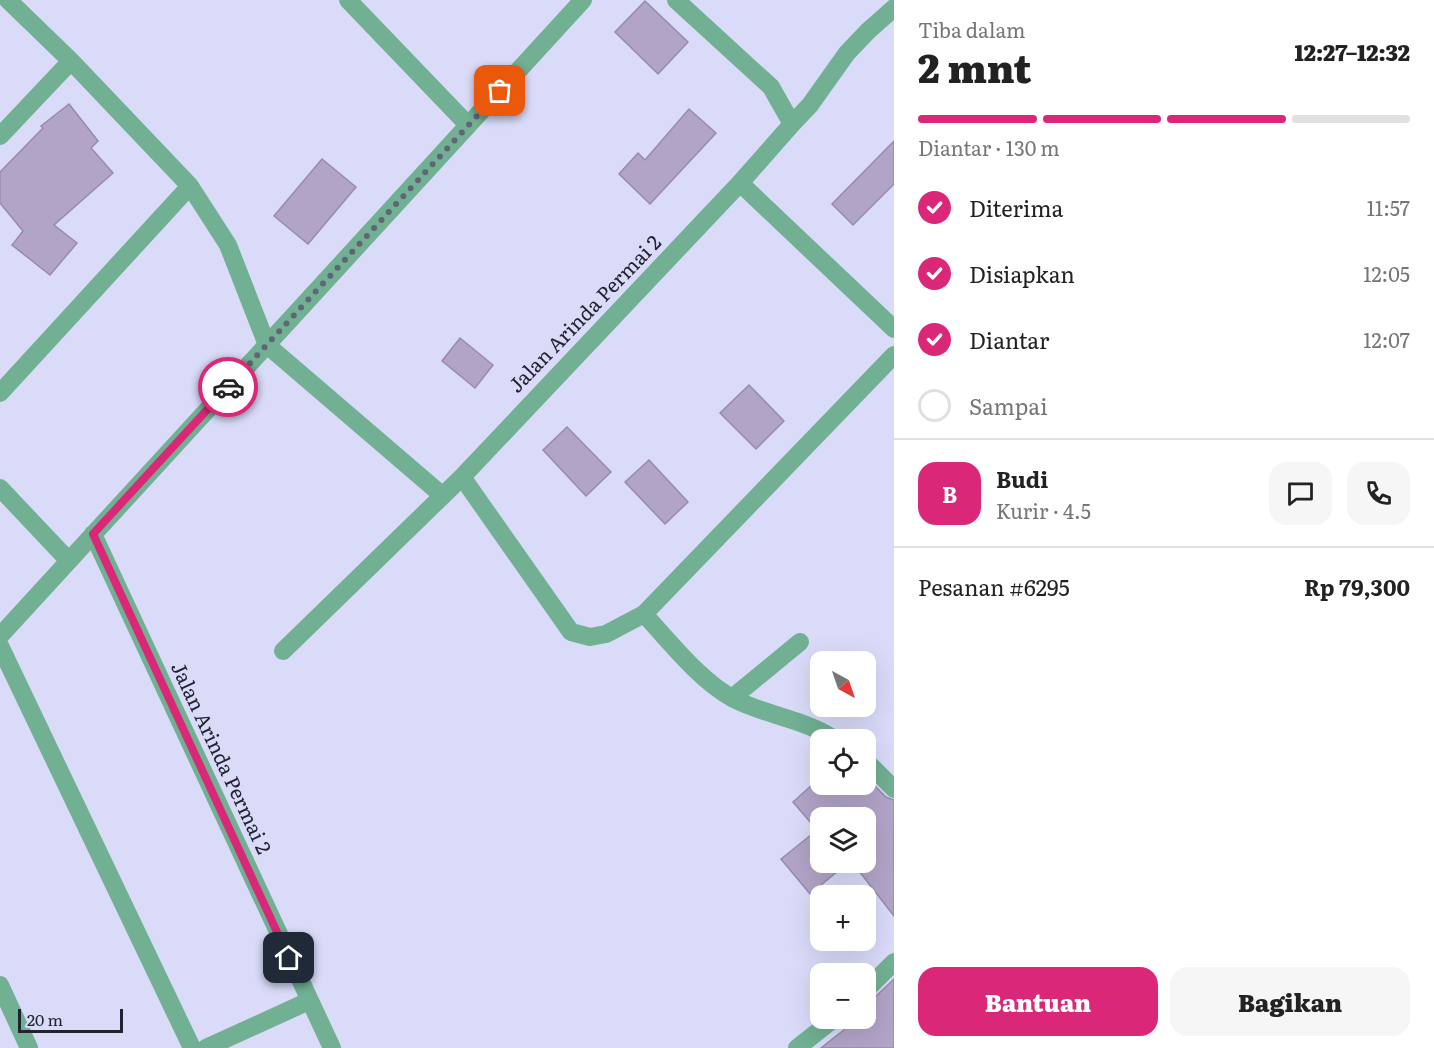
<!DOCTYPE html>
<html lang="id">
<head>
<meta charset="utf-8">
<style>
  body { margin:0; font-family:Literata,serif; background:#f6f6f6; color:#222; height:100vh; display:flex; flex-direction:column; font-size:22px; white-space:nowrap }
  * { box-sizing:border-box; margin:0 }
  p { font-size:20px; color:#767676 }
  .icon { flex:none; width:33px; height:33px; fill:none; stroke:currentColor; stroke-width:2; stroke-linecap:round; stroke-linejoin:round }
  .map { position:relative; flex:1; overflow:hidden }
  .sheet { display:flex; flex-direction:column; background:#fff; width:540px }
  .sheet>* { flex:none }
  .needle { width:39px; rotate:140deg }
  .tools { position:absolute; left:810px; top:651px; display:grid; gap:12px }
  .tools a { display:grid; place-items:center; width:66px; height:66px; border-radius:12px; background:#fff; box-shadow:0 6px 24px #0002; font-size:30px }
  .scale { position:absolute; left:18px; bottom:15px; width:105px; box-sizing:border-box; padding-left:6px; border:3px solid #222331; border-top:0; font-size:16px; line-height:21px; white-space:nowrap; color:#222331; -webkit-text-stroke:4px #d9dbf9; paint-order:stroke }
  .pin { position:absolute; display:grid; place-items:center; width:51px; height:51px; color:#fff; margin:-26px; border-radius:12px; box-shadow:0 3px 9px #0006 }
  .courier { position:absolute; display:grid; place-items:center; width:60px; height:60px; margin:-30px; border:4px solid #db2777; border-radius:50%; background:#fff; color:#222; box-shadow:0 2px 8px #0007 }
  .overview em { font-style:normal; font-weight:800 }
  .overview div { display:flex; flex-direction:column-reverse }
  .overview { display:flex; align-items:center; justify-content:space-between; height:102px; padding:0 24px }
  h1 { font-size:39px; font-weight:800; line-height:45px }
  .bar { display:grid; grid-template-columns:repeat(4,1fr); gap:9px 6px; align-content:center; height:72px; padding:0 24px }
  .bar i { height:8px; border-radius:4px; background:#e0e0e0 }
  .bar .active { background:#db2777 }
  .bar p { grid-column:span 4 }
  .line { display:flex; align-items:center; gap:15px; padding:0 24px; border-top:2px solid #e0e0e0 }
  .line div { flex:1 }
  .round { display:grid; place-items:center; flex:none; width:63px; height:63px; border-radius:18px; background:#f6f6f6 }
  ol { padding:0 24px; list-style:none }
  li { display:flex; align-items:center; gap:18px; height:66px }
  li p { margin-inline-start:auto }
  li .icon { padding:6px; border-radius:50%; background:#db2777; color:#fff; stroke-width:4 }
  li:last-child { color:#767676 }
  li i { width:33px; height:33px; border:3px solid #e0e0e0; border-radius:50% }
  .action { display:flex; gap:12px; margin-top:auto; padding:12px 24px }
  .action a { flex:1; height:69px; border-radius:18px; background:#db2777; color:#fff; font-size:24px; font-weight:800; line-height:69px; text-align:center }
  .action a+a { background:#f6f6f6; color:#222 }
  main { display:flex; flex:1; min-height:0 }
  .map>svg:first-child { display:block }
</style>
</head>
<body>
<main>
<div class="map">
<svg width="894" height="1048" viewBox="0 0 894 1048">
  <rect width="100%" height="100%" fill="#d9dbf9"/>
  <path fill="#b2a4c7" stroke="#988aac" stroke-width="1.5" d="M 645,1 L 688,42 L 658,74 L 615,32 Z
    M 69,104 L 98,141 L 91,148 L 113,173 L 54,225 L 77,243 L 50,275 L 12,245 L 23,231 L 0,203 L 0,172 L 43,128 L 41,126 Z
    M 689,109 L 716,133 L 650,204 L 619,174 L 638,153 L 645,160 Z
    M 894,141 L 894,184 L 853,225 L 832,204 Z
    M 322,159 L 356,187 L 308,244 L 274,216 Z
    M 460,338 L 493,365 L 475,388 L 442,361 Z
    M 749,385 L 784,421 L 756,449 L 720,413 Z
    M 567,427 L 611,472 L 586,496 L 543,450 Z
    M 649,460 L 688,502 L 665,524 L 625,482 Z
    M 870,781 L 886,797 L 894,800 L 894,916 L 852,862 L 866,862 L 866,818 L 820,818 L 820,862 L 849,862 L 810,894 L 781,859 L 817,830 L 793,802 L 813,784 L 866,784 Z
    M 894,979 L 894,1048 L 821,1048 L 859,1018 L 866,1018 L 866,1001 L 874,998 Z"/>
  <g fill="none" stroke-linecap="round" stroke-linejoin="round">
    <path stroke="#71b092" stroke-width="18" d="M 732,698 L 800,642"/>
    <path stroke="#71b092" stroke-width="18" d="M 8,0 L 71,61 L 190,186 L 228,245 L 267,345 L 443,496
      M 348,0 L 468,125
      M 792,124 L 810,105 L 847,53 L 868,31 L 894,8
      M 0,136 L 71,61
      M 740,183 L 894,329
      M 0,393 L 190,186
      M 462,477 L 571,632 L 590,637 L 606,634 L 644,614 L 894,355
      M 0,488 L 69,561
      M 93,534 L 332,1048
      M 644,614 C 670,642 700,681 734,699 C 767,716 805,719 836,740
      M 0,636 L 583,0
      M 0,646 L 192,1048
      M 283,651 L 462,477 L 740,183 L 792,124 L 771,87 L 676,0
      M 866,761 L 894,789
      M 0,985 L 29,1048
      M 866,990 L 894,962
      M 206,1048 L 309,1001
      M 797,1048 L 835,1018"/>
  </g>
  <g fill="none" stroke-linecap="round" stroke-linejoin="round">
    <path stroke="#626377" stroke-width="6" stroke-dasharray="0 10.8" d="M 228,387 L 500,91"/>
    <path stroke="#db2777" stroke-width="8" d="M 228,387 L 93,534 L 289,958"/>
  </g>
  <g text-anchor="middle" stroke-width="4.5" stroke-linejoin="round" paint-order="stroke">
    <g font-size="20" fill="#222331" stroke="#d9dbf9">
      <text transform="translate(585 314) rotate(-46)" y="7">Jalan Arinda Permai 2</text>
      <text transform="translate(221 758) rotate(65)" y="7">Jalan Arinda Permai 2</text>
    </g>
  </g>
</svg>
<div class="tools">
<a><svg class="needle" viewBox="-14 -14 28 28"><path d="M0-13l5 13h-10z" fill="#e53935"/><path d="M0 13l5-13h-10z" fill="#767676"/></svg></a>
<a><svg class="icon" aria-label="locate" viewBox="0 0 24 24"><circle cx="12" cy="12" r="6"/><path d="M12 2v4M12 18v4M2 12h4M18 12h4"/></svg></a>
<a><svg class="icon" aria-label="layers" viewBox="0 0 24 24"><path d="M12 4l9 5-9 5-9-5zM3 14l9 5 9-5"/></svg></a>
<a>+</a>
<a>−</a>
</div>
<div class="scale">20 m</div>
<div class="pin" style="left:500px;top:91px;background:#ea580c"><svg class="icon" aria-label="bag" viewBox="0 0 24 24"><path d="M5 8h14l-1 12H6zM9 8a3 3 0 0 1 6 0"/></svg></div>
<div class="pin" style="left:289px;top:958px;background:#1f2937"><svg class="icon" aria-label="home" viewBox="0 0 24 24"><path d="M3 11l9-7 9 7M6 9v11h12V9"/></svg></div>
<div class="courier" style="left:228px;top:387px"><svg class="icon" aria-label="car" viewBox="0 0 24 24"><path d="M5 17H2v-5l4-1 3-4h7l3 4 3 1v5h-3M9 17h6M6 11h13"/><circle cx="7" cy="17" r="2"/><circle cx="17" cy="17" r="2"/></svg></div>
</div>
<section class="sheet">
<div class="overview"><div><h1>2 mnt</h1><p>Tiba dalam</p></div><em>12:27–12:32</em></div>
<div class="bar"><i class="active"></i><i class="active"></i><i class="active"></i><i></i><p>Diantar · 130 m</p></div>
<ol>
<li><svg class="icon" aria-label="check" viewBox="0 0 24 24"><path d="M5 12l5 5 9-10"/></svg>Diterima<p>11:57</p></li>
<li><svg class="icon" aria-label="check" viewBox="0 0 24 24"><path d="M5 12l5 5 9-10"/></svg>Disiapkan<p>12:05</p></li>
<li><svg class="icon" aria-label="check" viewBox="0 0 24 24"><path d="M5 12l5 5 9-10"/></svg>Diantar<p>12:07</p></li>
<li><i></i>Sampai</li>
</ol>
<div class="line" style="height:108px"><b class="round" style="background:#db2777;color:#fff">B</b><div><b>Budi</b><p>Kurir · 4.5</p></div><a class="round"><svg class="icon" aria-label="chat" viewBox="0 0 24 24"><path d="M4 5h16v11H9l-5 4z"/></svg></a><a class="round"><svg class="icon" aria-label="phone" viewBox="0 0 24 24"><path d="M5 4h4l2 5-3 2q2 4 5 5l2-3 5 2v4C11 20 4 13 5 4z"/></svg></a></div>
<div class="line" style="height:78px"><div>Pesanan #6295</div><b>Rp 79,300</b></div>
<div class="action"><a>Bantuan</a><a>Bagikan</a></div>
</section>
</main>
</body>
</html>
